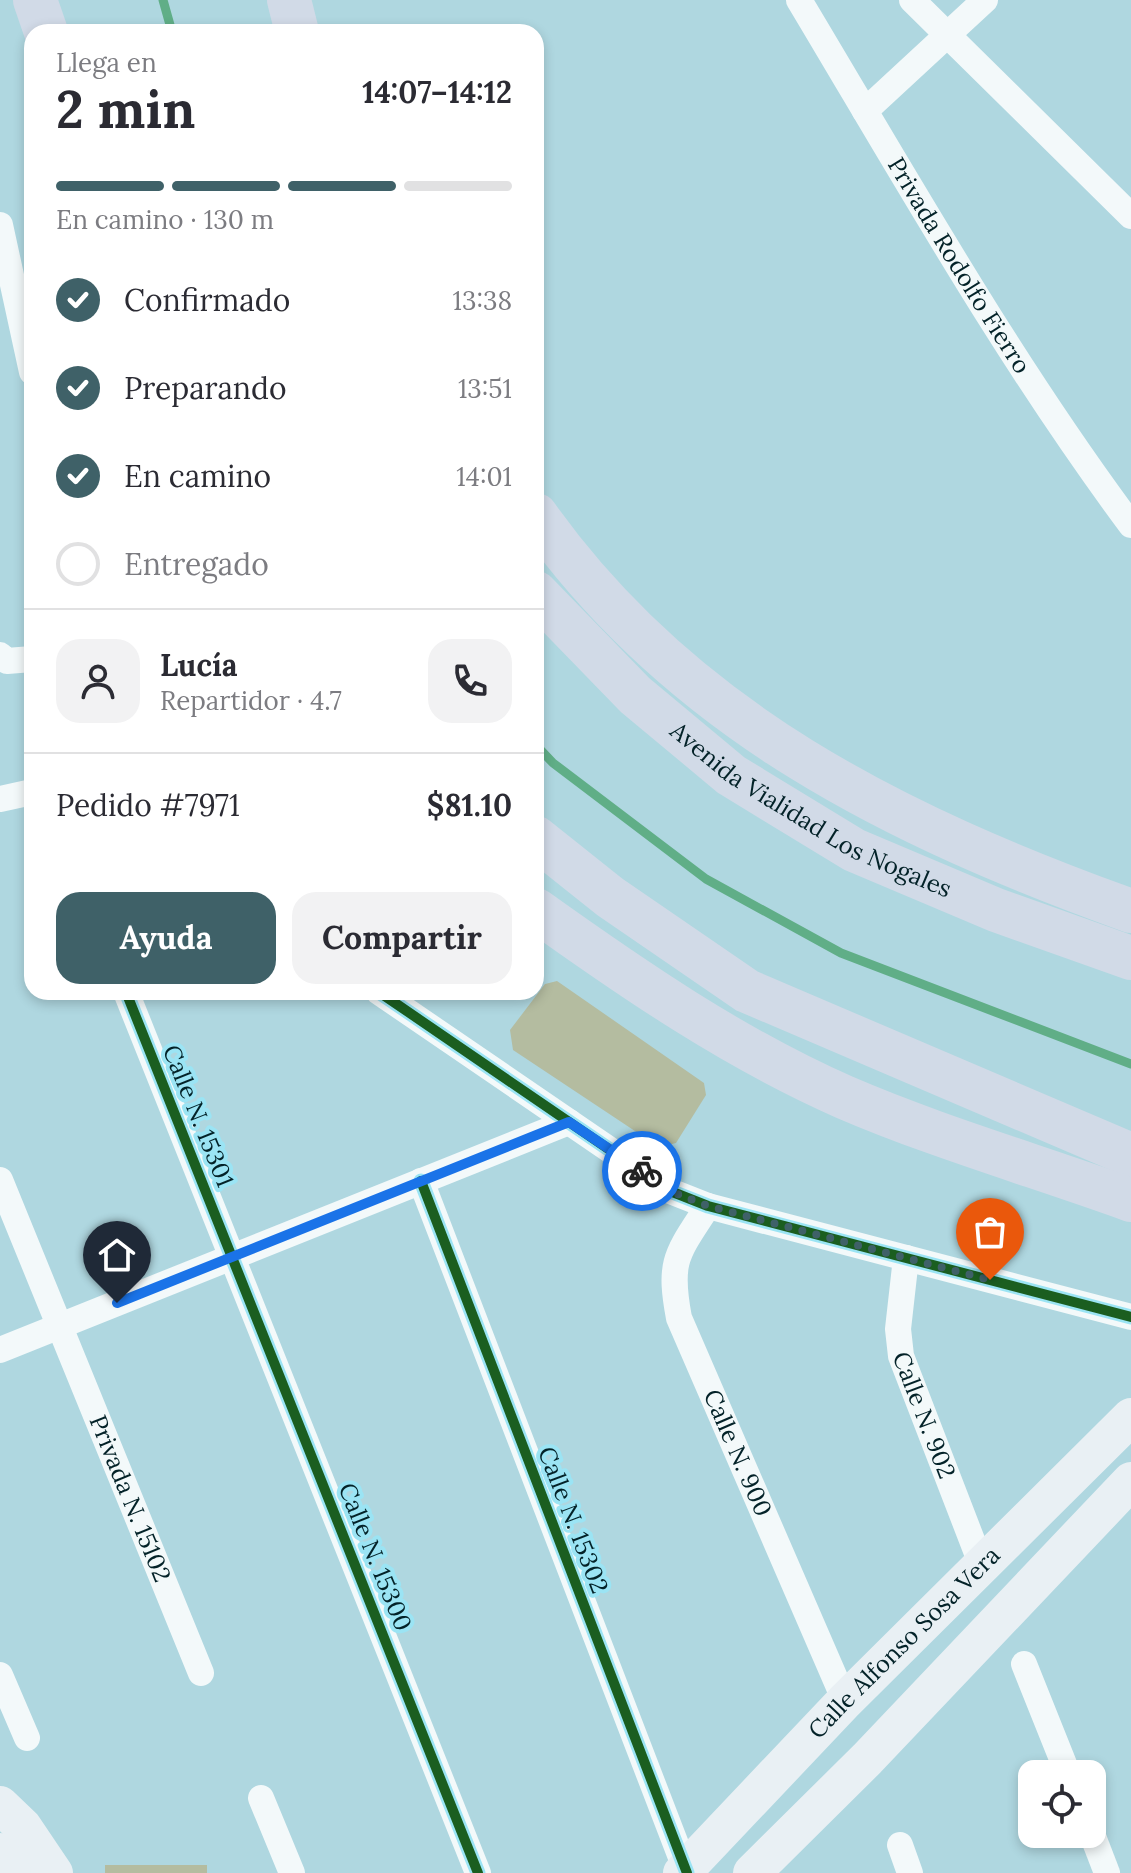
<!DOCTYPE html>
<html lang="es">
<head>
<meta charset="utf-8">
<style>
  body { margin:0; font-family:Lora,serif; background:#f2f2f3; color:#2b2b33; height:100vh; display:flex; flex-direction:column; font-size:30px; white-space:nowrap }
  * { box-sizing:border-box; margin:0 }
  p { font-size:26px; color:#7c7c81 }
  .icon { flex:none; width:44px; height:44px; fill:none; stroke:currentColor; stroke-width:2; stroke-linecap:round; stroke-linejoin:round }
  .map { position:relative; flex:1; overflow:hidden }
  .side { position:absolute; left:24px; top:24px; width:520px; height:976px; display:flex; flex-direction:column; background:#fff; border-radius:24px; box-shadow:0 4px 12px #0003 }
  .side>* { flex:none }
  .buttons { position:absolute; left:1018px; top:1760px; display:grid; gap:16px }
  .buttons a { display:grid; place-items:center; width:88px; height:88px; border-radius:16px; background:#fff; box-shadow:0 4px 12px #0003; font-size:40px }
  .pin { position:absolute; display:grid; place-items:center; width:68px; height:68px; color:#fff; margin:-82px -34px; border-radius:50% 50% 50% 0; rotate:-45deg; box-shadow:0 0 8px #0007 }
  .pin .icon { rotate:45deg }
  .courier { position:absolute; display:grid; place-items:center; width:80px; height:80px; margin:-40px; border:6px solid #1a73e8; border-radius:50%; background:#fff; color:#222; box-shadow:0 2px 10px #0007 }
  .overview em { font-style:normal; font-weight:700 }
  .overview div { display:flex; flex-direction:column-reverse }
  .overview { display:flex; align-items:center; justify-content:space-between; height:136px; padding:0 32px }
  h1 { font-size:52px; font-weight:700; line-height:60px }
  .bar { display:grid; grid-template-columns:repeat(4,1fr); gap:12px 8px; align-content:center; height:96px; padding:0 32px }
  .bar i { height:10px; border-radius:6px; background:#e1e1e2 }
  .bar .current { background:#3f6168 }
  .bar p { grid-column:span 4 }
  .line { display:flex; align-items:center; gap:20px; padding:0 32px; border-top:2px solid #e1e1e2 }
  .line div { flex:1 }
  .round { display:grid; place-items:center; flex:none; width:84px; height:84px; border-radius:24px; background:#f2f2f3 }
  ol { padding:0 32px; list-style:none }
  li { display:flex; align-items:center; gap:24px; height:88px }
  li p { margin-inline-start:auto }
  li .icon { padding:8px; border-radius:50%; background:#3f6168; color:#fff; stroke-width:4 }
  li:last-child { color:#7c7c81 }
  li i { width:44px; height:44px; border:4px solid #e1e1e2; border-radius:50% }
  .button { display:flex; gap:16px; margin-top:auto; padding:16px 32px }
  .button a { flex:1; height:92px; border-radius:24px; background:#3f6168; color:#fff; font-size:32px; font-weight:700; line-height:92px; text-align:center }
  .button a+a { background:#f2f2f3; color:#2b2b33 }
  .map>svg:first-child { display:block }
</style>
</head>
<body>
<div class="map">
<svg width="1131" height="1873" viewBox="0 0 1131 1873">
  <rect width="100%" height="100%" fill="#afd7e0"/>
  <path fill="#b4bca0" d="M 557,981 L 704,1083 L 706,1095 L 676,1143 L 659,1147 L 513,1050 L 510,1030 L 545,984 Z
    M 105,1865 L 207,1865 L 207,1873 L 105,1873 Z"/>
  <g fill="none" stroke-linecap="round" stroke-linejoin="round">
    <path stroke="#60ae87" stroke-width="9" d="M 163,0 L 172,32
      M 536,745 L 553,763 L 706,879 L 841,953 L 1131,1064"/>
    <g stroke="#f3f9fa" stroke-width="26">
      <path id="s1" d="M 799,0 C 905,177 1008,360 1131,525"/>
      <path d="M 912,0 L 1131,216"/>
      <path d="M 865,111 L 985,0"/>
      <path d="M 0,225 L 32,372"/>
      <path d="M 0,655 L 7,661 L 32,659"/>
      <path d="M 0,799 L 32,792"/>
      <path d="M 126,992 L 478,1873"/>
      <path d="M 379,992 L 670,1191 L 708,1206 L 1131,1317"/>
      <path id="s2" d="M 0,1180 L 201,1673"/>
      <path d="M 421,1181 L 687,1873"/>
      <path id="s3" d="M 708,1206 C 677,1254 668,1260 679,1318 L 845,1701"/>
      <path id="s4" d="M 906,1258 L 898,1329 L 901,1356 L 982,1566"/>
      <path d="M 0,1350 L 569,1122"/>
      <path d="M 1024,1664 L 1068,1774"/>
      <path d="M 0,1675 L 27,1738"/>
      <path d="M 261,1798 L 292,1873"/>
      <path d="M 1092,1834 L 1107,1873"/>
      <path d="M 900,1845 L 910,1873"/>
    </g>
    <g stroke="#e9f0f4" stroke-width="38">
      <path d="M 0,1805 L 23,1827 L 54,1873"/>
      <path d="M 0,1852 L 12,1873"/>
      <path id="s5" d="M 682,1873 L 845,1701 L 1131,1417"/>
      <path d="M 752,1873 L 867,1759 L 1131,1481"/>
    </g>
    <g stroke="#d1dae7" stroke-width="44">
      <path d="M 35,0 L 46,32"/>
      <path d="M 289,0 L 297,32"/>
      <path d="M 536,515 C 683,722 898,827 1131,911"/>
      <path id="s6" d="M 536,593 L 635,695 L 731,775 L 854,850 L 996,910 L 1131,958"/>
      <path d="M 536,838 L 610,897 L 747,991 L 1131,1155"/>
      <path d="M 536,910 C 634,980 733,1048 844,1097 C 934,1136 1037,1166 1131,1200"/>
    </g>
    <g stroke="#9be4f4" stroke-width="15">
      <path id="cycleway" d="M 126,992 L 478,1873
        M 379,992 L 670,1191 L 708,1206 L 1131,1317
        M 421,1181 L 687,1873"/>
    </g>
    <use href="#cycleway" stroke="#1b5e20" stroke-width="10"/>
  </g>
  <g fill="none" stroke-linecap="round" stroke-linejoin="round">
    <path stroke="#3f6168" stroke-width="8" stroke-dasharray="0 14.4" d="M 642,1171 L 670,1191 L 708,1206 L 990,1280"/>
    <path stroke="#1a73e8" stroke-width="10" d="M 117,1303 L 569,1122 L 642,1171"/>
  </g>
  <g text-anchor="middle" stroke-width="8" stroke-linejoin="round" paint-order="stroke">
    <g font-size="24" fill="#032228" stroke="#9be4f4">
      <text dy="8" stroke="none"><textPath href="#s1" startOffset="310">Privada Rodolfo Fierro</textPath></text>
      <text dy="8" stroke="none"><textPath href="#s6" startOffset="354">Avenida Vialidad Los Nogales</textPath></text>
      <text transform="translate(198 1116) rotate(68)" y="8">Calle N. 15301</text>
      <text dy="8" stroke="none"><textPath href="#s4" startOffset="162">Calle N. 902</textPath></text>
      <text dy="8" stroke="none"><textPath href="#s3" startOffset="268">Calle N. 900</textPath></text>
      <text dy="8" stroke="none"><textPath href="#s2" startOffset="344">Privada N. 15102</textPath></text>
      <text transform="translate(573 1520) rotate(69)" y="8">Calle N. 15302</text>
      <text transform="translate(375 1557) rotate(68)" y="8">Calle N. 15300</text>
      <text dy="8" stroke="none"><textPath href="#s5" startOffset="320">Calle Alfonso Sosa Vera</textPath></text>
    </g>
  </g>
</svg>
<div class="buttons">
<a><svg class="icon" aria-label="locate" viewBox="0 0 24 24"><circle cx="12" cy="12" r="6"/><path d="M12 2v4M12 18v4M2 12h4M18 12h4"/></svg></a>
</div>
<div class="pin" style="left:990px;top:1280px;background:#ea580c"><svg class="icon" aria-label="bag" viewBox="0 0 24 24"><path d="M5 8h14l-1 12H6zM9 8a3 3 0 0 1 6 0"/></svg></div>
<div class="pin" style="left:117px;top:1303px;background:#1f2937"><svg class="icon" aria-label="home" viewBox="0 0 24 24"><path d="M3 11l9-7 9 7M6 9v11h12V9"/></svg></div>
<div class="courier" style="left:642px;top:1171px"><svg class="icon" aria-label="bike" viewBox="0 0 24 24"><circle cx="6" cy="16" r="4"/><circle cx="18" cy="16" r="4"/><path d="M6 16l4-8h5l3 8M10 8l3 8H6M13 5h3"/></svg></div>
<section class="side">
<div class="overview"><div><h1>2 min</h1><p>Llega en</p></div><em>14:07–14:12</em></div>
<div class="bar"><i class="current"></i><i class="current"></i><i class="current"></i><i></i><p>En camino · 130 m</p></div>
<ol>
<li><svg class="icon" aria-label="check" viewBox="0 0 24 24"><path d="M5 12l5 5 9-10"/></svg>Confirmado<p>13:38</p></li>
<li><svg class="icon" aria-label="check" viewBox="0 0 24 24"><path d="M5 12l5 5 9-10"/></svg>Preparando<p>13:51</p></li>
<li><svg class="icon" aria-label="check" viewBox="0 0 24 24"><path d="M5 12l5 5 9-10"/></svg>En camino<p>14:01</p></li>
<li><i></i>Entregado</li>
</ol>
<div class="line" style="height:144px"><a class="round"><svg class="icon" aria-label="person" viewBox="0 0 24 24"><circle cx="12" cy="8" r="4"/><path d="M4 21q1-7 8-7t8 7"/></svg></a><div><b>Lucía</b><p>Repartidor · 4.7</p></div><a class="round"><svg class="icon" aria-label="phone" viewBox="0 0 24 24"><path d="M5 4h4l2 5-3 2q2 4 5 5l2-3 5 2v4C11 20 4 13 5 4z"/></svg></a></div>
<div class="line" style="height:104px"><div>Pedido #7971</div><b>$81.10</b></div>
<div class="button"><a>Ayuda</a><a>Compartir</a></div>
</section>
</div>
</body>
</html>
